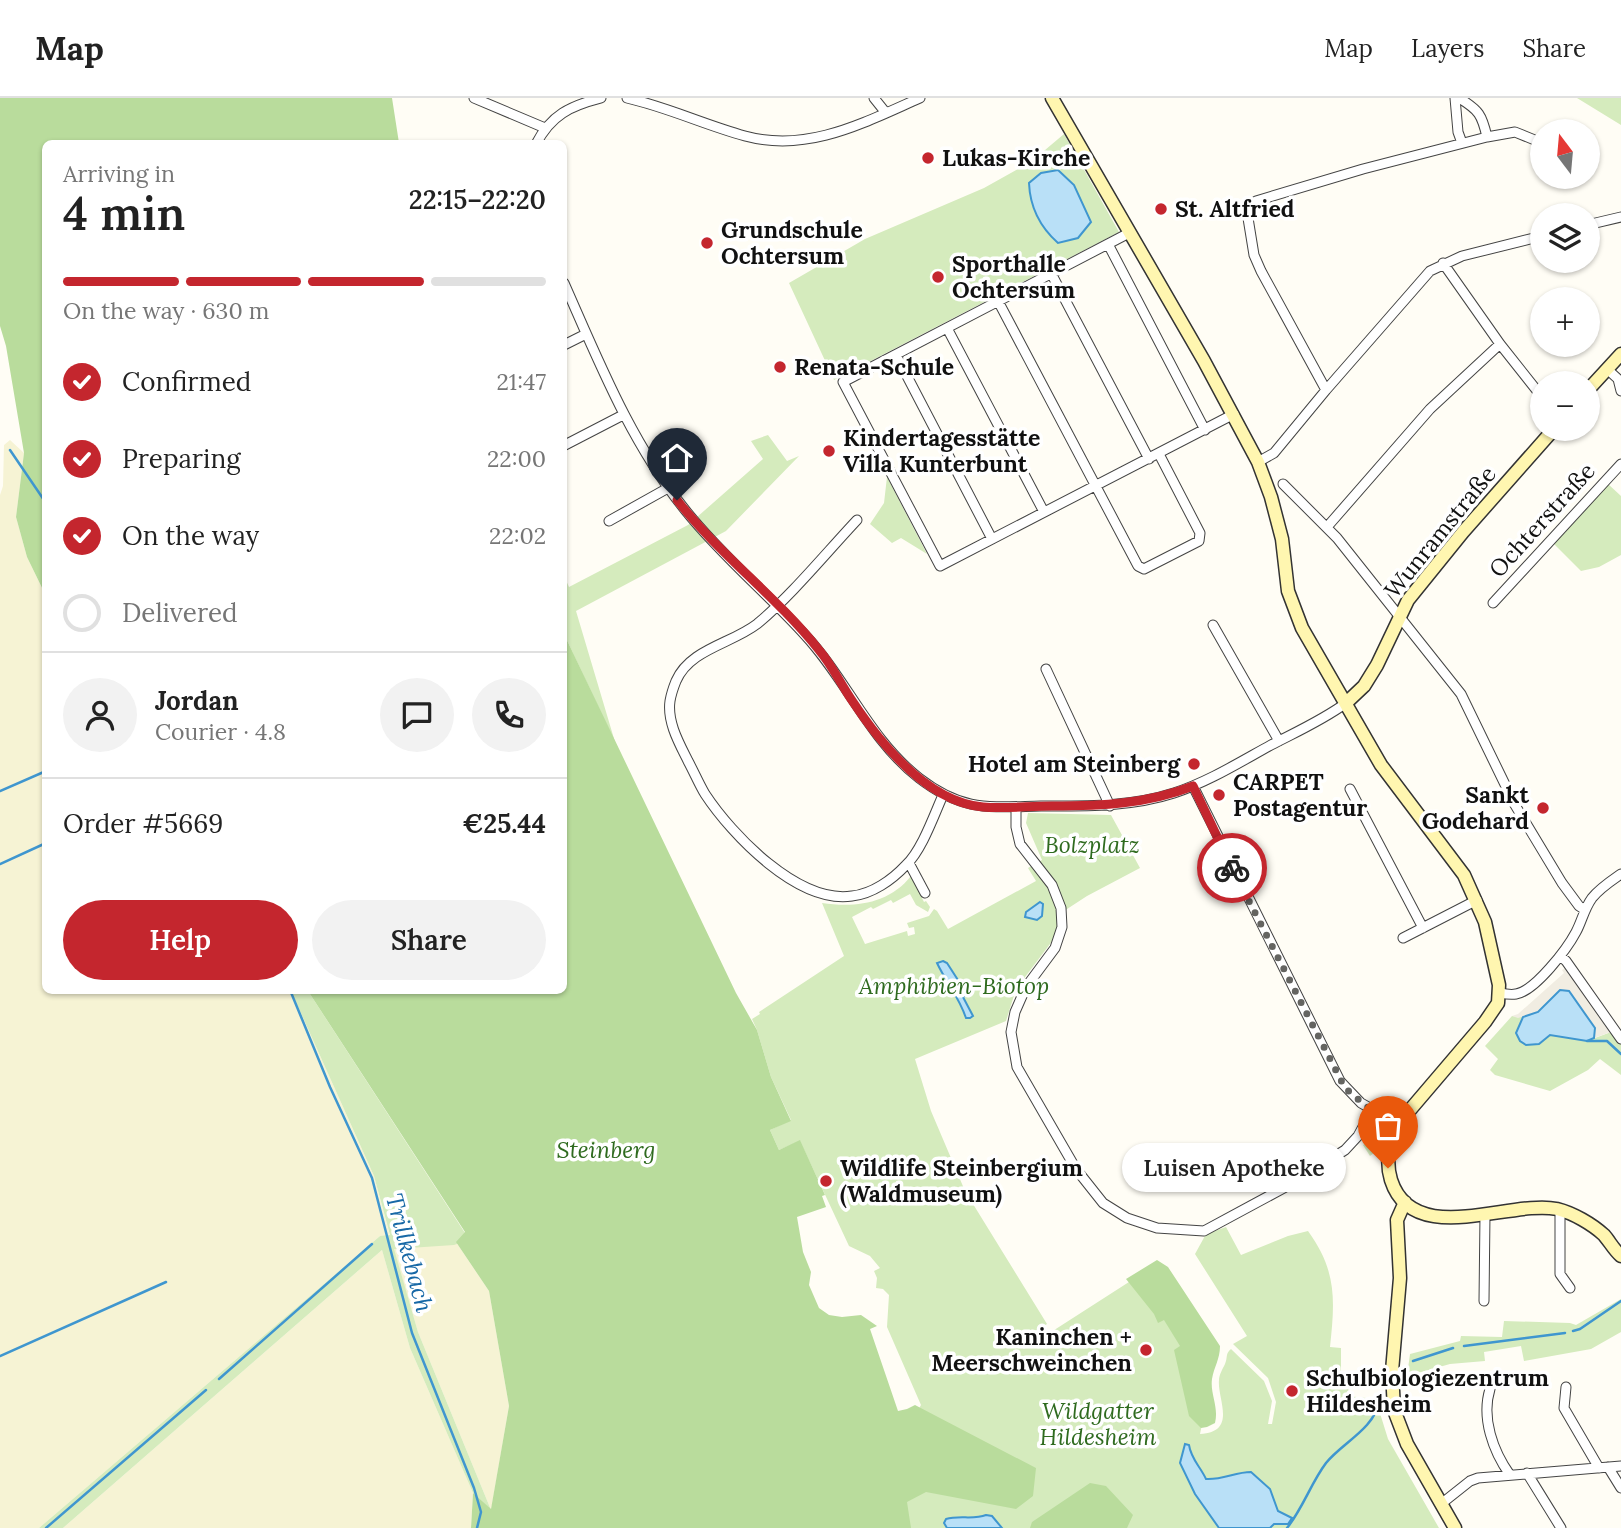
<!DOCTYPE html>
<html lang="en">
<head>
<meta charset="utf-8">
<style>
  body { margin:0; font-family:Lora,serif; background:#f2f2f2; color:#222; height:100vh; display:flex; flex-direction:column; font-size:26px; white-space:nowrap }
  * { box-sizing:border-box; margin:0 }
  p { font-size:23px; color:#767676 }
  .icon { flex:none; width:38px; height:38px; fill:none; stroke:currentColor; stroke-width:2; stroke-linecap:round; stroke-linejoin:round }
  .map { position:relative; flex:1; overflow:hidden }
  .sheet { position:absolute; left:42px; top:42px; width:525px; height:854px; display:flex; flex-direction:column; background:#fff; border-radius:10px; box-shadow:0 2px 5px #0004 }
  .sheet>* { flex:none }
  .needle { width:46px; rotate:344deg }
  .fabs { position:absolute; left:1530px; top:21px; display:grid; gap:14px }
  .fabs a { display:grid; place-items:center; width:70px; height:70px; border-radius:50%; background:#fff; box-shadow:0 2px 5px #0004; font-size:35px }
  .pin { position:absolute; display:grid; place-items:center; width:60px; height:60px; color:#fff; margin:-72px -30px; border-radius:50% 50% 50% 0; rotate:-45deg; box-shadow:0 0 7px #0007 }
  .pin .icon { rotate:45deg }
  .courier { position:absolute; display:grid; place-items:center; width:70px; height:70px; margin:-35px; border:5px solid #c4262e; border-radius:50%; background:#fff; color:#222; box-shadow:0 2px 9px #0007 }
  .bubble { position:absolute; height:49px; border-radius:24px; background:#fff; box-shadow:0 2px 5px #0004; font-size:23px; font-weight:600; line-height:49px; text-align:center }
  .headline em { font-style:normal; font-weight:600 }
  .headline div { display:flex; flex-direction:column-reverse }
  .headline { display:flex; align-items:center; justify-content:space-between; height:119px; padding:0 21px }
  h1 { font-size:46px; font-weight:600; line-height:52px }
  .bar { display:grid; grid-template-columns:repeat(4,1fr); gap:10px 7px; align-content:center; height:84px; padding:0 21px }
  .bar i { height:9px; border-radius:5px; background:#e0e0e0 }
  .bar .on { background:#c4262e }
  .bar p { grid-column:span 4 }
  .line { display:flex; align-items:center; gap:18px; padding:0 21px; border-top:2px solid #e0e0e0 }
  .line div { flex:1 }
  .round { display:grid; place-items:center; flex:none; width:74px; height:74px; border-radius:37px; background:#f2f2f2 }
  ol { padding:0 21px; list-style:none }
  li { display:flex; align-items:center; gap:21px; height:77px }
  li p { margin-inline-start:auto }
  li .icon { padding:7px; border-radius:50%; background:#c4262e; color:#fff; stroke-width:4 }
  li:last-child { color:#767676 }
  li i { width:38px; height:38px; border:4px solid #e0e0e0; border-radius:50% }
  .cta { display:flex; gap:14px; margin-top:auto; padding:14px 21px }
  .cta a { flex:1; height:80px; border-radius:42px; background:#c4262e; color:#fff; font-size:28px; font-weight:600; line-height:80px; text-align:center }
  .cta a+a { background:#f2f2f2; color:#222 }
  header { display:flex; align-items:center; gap:42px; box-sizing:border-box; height:98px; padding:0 35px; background:#fff; border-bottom:2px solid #e0e0e0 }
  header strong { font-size:33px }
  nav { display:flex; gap:38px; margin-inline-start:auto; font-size:24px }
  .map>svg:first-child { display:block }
</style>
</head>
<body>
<header>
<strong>Map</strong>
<nav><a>Map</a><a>Layers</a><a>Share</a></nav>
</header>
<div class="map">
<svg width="1621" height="1430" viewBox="0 0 1621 1430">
  <rect width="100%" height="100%" fill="#fffdf5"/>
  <path fill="#f6f3d4" d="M 10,342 L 24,355 L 16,419 L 27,459 L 45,496 L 46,892 L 291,893 L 374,1078 L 390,1138 L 380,1138 L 39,1430 L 0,1430 L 0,397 L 3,388 L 4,347 Z
    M 456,1144 L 489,1193 L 509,1308 L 491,1412 L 418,1234 L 393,1150 Z
    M 382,1152 L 410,1250 L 473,1395 L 471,1430 L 63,1430 Z"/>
  <path fill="#d5ebbd" d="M 1577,0 L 1621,0 L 1621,27 Z
    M 1064,36 L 1119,134 L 834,282 L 789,185 L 865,141 L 984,90 L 1032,63 Z
    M 768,337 L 787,363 L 799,358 L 726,433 L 576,513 L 615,644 L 564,536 L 564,478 L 569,489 L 688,427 L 763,361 L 751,343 Z
    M 887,379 L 927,456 L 901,440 L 892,445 L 870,426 L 884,405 Z
    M 1607,385 L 1621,398 L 1621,457 L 1599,469 L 1581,473 L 1554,446 Z
    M 1028,715 L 1111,717 L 1140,770 L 1087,798 L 1064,813 L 1053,842 L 1016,891 L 1006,923 L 915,961 L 931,1013 L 965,1093 L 1047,1226 L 1026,1239 L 1027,1243 L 1034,1245 L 1157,1166 L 1211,1282 L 1200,1336 C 1238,1334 1217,1301 1219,1282 C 1219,1277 1223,1270 1225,1266 C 1228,1259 1225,1256 1231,1251 L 1264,1283 L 1272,1303 L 1268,1326 L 1272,1326 L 1276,1304 L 1268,1280 L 1233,1246 L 1247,1238 L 1195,1156 L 1206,1136 L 1226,1129 L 1241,1157 L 1288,1138 L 1308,1133 C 1337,1173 1335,1202 1330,1249 L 1341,1250 L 1341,1281 L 1349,1281 L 1348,1298 L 1375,1301 L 1374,1311 L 1379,1312 L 1388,1341 L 1439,1430 L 891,1430 L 905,1335 L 921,1307 L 887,1229 L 889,1197 L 883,1191 L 876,1190 L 877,1180 L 874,1173 L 880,1170 L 870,1158 L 849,1148 L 800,1043 L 779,1052 L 770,1032 L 791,1022 L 771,979 L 757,932 L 752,921 L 760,916 L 759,914 L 844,858 L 822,805 C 854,810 889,806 911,778 L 924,804 L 926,803 L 930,809 L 928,814 L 916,807 L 910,796 L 893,805 L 891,802 L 873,811 L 871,809 L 852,819 L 865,846 L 907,833 L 908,838 L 915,836 L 914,829 L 909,830 L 907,825 L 929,818 L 934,811 L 937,813 L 948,831 L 1036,783 L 1028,770 L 1042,762 L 1026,725 Z
    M 291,893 L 308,893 L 465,1135 L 460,1145 L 454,1147 L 394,1151 L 418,1234 L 491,1412 L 473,1395 L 410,1250 L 382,1152 L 63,1430 L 39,1430 L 380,1138 L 390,1137 L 374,1078 Z
    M 1512,918 L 1523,919 L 1516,935 L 1539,946 L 1550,937 L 1587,943 L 1611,934 L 1621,946 L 1621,977 L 1600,961 L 1588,972 L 1550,993 L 1495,977 L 1490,972 L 1498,961 L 1485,948 Z
    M 1381,1036 L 1379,1051 L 1370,1058 L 1363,1047 Z
    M 1621,1201 L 1621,1234 L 1591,1251 L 1524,1263 L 1521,1248 L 1484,1254 L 1485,1263 L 1450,1266 L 1407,1278 L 1410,1256 L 1460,1243 L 1461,1238 L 1502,1239 L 1504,1223 L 1570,1225 L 1576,1227 Z"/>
  <path fill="#b9dc9c" d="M 0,0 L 392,0 L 399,45 L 46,46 L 45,496 L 27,459 L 16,419 L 24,355 L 6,248 L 0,228 Z
    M 564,536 L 736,895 L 757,932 L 771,979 L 791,1023 L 770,1032 L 779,1052 L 800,1042 L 825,1097 L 822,1098 L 826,1109 L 797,1119 L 803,1154 L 811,1174 L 809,1187 L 819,1210 L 829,1217 L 842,1219 L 861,1217 L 877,1228 L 870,1231 L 898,1313 L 907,1311 L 915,1307 L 1036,1370 L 1033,1398 L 1016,1411 L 926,1394 L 907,1404 L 911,1430 L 471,1430 L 473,1395 L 491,1411 L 509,1308 L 489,1193 L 456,1144 L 465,1134 L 308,893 L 564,892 Z
    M 1157,1162 L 1168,1169 L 1220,1248 C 1220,1261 1214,1269 1212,1281 C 1210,1296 1219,1309 1215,1325 L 1207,1329 L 1201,1330 L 1189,1318 L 1174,1252 L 1180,1248 L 1164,1222 L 1158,1225 L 1154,1216 L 1126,1181 Z
    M 1090,1385 L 1106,1388 L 1133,1417 L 1127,1430 L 1030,1430 L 1032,1424 Z"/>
  <path fill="#f1ede2" d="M 1567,869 L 1611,934 L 1594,940 L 1595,930 L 1569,893 L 1560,892 L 1538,914 L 1518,920 L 1512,918 L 1518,916 L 1564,875 L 1562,872 Z"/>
  <path fill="#b9e0f7" stroke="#3f96cf" stroke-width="2" d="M 1058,72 L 1074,87 L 1091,124 L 1078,140 L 1058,145 C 1040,129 1030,110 1029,85 L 1041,75 Z
    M 1040,804 L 1043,806 L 1042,818 L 1037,822 L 1025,819 L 1026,814 Z
    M 943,863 L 947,865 L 967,896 L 963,899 L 973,918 L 970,920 L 966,920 C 959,899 946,884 937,865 Z
    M 1560,892 L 1569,893 L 1595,930 L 1594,940 L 1587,943 L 1550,937 L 1539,946 L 1526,947 L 1520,943 L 1516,935 L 1523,919 L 1538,914 Z
    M 1185,1346 L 1189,1347 C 1191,1361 1200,1368 1206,1381 C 1223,1382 1235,1374 1251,1374 L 1270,1391 L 1278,1413 L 1292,1420 L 1288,1426 L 1274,1426 L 1270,1430 L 1219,1430 L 1195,1396 L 1180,1365 Z
    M 986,1417 L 992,1418 L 1002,1430 L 947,1430 L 944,1425 L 946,1421 C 959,1417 974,1422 986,1417 Z"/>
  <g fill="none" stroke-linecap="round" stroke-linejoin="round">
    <path stroke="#3f96cf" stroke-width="2.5" d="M 10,352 L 46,405
      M 0,693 L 46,673
      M 0,766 L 46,745
      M 290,892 L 330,989 L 372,1080 L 412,1235 L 474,1390 L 481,1414 L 477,1430
      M 1587,943 L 1607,943 L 1621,956
      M 1573,1233 L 1580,1231 L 1621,1203
      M 1464,1248 L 1565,1235
      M 0,1258 L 166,1184
      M 1413,1263 L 1453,1250
      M 219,1281 L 372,1146
      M 46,1430 L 206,1292
      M 1287,1430 C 1303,1410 1311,1385 1326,1365 C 1342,1345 1374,1331 1379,1304"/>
    <g stroke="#444" stroke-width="11">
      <path id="street" d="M 474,0 L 545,30
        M 627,0 C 667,9 705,27 745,38 C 808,55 863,25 920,0
        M 874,0 L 886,15
        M 1455,0 L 1458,34 L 1462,45
        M 1459,0 C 1479,12 1482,17 1487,39
        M 536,46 C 551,17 570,8 601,0
        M 1587,127 L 1621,119
        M 1129,135 L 843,284 L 940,468 L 1234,316
        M 1108,146 L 1205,332
        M 1443,165 L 1500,246 L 1542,299
        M 1051,175 L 1149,361
        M 564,185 C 599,264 631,345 686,413 C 722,458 767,495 805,537 C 847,582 869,641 919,680 C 963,714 989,709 1041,708 C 1086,708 1131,709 1174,695 C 1208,684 1240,664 1271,647 C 1296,634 1323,622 1346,605
        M 998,203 L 1138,468 L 1144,471 L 1199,443 L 1200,435 L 1159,356
        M 947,230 L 1044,414
        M 564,247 L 586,236
        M 896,257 L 992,441
        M 1607,271 L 1618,281 L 1621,293
        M 1326,292 L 1261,173 L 1254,157 L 1247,114 L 1256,103 L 1363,71 L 1487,39 L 1515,34 L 1542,45
        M 565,347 L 623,317
        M 1258,364 L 1274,355 L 1326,292 L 1430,173 L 1462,158 L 1542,138
        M 1283,386 L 1337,440 L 1461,596 L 1515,707 L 1562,785 L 1579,808 L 1585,812
        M 857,422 C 826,455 791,498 757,526 C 731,546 690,551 676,583 C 674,588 671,597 670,603 C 667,624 679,645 688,663 C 694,674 699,686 705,696 C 732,737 798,806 852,798 C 872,796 892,782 906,767 C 922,752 934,717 943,697
        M 609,423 L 668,390
        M 1327,429 L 1430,311 L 1500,246
        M 1493,505 L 1621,366
        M 1213,527 L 1279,643
        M 1046,571 L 1110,708
        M 1193,688 L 1340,983 L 1361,1005 L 1398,1026
        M 1350,691 L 1423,830
        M 1016,709 L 1016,729 L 1020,746 L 1052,787 L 1061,810 L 1062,829 L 1055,850 L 1026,889 L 1015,914 L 1011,934 L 1017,969 L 1076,1071 L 1103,1105 L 1127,1120 L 1157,1130 L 1204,1133 L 1293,1085 L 1345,1052 L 1358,1038 L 1372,1012
        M 909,765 L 925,795
        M 1403,840 L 1477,802
        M 1560,858 L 1566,863 L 1621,941
        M 1500,895 C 1505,896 1511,897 1516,896 C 1535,893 1567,851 1576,834 C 1582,823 1584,811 1592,800 C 1600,790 1611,783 1621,776
        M 1560,1112 L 1560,1176 L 1570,1190
        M 1484,1203 L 1485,1117
        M 1566,1289 L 1564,1310 L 1599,1370
        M 1490,1291 C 1481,1320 1493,1353 1510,1377
        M 1608,1369 L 1621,1390
        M 1527,1375 L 1561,1430
        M 1441,1406 L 1470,1383 L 1478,1380 L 1621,1368"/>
    </g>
    <g stroke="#333" stroke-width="15">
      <path id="secondary" d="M 1052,0 L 1204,263 L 1258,364 L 1271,399 L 1282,441 L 1288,493 L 1302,530 L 1381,667 L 1464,777 L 1485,824 L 1499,887 L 1498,905 L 1485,924 L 1398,1026 C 1389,1044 1385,1062 1391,1082 C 1413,1151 1511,1101 1557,1111 C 1573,1115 1592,1126 1604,1137 C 1610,1144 1614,1152 1621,1158
        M 1587,293 L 1621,256
        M 1346,605 L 1364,588 L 1377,567 L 1408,502 L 1463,434 L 1554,331
        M 1405,1104 L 1397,1122 L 1400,1180 L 1392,1273 L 1394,1312 L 1407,1346 L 1455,1430"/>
    </g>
    <use href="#street" stroke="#fff" stroke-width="9"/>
    <use href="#secondary" stroke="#fff6b0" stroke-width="12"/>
  </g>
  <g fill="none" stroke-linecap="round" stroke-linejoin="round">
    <path stroke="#646461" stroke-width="7" stroke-dasharray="0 12.6" d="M 1232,770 L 1345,990 L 1372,1013 L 1398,1026 L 1389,1049 L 1388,1070"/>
    <path stroke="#c4262e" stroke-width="9" d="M 677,402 C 720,457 776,498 819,552 C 832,567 840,585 851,601 C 880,645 927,704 983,709 C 1005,711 1029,708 1052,708 C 1101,708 1147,706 1193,688 L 1232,770"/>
  </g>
  <g fill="#c4262e" stroke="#fff" stroke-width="2.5">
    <circle cx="928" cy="60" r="7"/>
    <circle cx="1161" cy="111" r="7"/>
    <circle cx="707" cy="145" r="7"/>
    <circle cx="938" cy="179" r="7"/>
    <circle cx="780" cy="269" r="7"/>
    <circle cx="829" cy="353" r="7"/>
    <circle cx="1194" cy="666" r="7"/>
    <circle cx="1219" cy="697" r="7"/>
    <circle cx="1543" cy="710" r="7"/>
    <circle cx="826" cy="1083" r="7"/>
    <circle cx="1146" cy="1252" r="7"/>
    <circle cx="1292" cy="1293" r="7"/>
  </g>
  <g text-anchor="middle" stroke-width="7" stroke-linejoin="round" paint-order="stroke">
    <g font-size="23" font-weight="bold" fill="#111" stroke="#fff" text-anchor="start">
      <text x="942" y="68">Lukas-Kirche</text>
      <text x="1175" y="119">St. Altfried</text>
      <text x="721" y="140">Grundschule<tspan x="721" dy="26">Ochtersum</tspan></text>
      <text x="952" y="174">Sporthalle<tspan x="952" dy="26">Ochtersum</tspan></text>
      <text x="794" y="277">Renata-Schule</text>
      <text x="843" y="348">Kindertagesstätte<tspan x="843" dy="26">Villa Kunterbunt</tspan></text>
      <text x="1180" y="674" text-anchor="end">Hotel am Steinberg</text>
      <text x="1233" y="692">CARPET<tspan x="1233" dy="26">Postagentur</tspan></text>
      <text x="1529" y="705" text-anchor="end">Sankt<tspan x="1529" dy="26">Godehard</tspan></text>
      <text x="840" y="1078">Wildlife Steinbergium<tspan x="840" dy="26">(Waldmuseum)</tspan></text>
      <text x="1132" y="1247" text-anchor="end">Kaninchen +<tspan x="1132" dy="26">Meerschweinchen</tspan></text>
      <text x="1306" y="1288">Schulbiologiezentrum<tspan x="1306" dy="26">Hildesheim</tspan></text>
    </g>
    <g font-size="23" fill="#111" stroke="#fff">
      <text transform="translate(1542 422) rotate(-48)" y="8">Ochterstraße</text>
      <text transform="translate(1440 434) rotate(-51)" y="8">Wunramstraße</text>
    </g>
    <g font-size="23" font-style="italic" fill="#2f6b1f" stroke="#fff">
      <text x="1092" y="755">Bolzplatz</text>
      <text x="954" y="896">Amphibien-Biotop</text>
      <text x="606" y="1060">Steinberg</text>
      <text x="1098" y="1321">Wildgatter<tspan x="1098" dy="26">Hildesheim</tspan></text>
    </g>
    <g font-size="24" font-style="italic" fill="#1768a6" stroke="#fff">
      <text transform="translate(409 1155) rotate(75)" y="8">Trillkebach</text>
    </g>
  </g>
</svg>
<div class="fabs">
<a><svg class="needle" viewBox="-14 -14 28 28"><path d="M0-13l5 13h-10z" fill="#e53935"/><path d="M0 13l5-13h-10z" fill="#767676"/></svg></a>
<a><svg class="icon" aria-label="layers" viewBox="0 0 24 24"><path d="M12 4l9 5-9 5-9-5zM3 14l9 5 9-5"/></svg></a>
<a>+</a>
<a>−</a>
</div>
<div class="pin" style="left:1388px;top:1070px;background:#ea580c"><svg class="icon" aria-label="bag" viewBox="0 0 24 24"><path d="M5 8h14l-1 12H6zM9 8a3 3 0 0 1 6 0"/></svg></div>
<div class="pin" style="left:677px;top:402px;background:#1f2937"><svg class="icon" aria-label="home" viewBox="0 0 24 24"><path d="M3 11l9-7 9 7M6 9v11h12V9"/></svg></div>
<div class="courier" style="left:1232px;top:770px"><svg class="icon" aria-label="bike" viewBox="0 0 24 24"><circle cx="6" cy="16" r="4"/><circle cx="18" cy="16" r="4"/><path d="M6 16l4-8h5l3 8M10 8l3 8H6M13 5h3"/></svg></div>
<div class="bubble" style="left:1122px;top:1045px;width:224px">Luisen Apotheke</div>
<section class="sheet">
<div class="headline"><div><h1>4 min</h1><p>Arriving in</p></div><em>22:15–22:20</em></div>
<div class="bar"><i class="on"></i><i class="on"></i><i class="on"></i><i></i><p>On the way · 630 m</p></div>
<ol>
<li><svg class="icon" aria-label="check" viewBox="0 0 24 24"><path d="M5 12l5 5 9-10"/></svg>Confirmed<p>21:47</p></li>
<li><svg class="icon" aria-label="check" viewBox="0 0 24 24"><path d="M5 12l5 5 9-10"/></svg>Preparing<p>22:00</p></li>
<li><svg class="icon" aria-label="check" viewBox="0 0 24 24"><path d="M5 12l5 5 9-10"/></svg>On the way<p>22:02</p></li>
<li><i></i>Delivered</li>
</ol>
<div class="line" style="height:126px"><a class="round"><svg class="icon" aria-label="person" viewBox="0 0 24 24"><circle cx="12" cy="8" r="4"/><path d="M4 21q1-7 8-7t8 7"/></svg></a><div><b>Jordan</b><p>Courier · 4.8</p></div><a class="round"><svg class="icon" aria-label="chat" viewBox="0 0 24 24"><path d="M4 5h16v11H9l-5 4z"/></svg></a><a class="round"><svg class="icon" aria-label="phone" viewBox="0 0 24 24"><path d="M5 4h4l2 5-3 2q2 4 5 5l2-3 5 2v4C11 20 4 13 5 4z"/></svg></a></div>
<div class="line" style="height:91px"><div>Order #5669</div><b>€25.44</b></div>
<div class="cta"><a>Help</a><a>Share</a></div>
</section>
</div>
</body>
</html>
